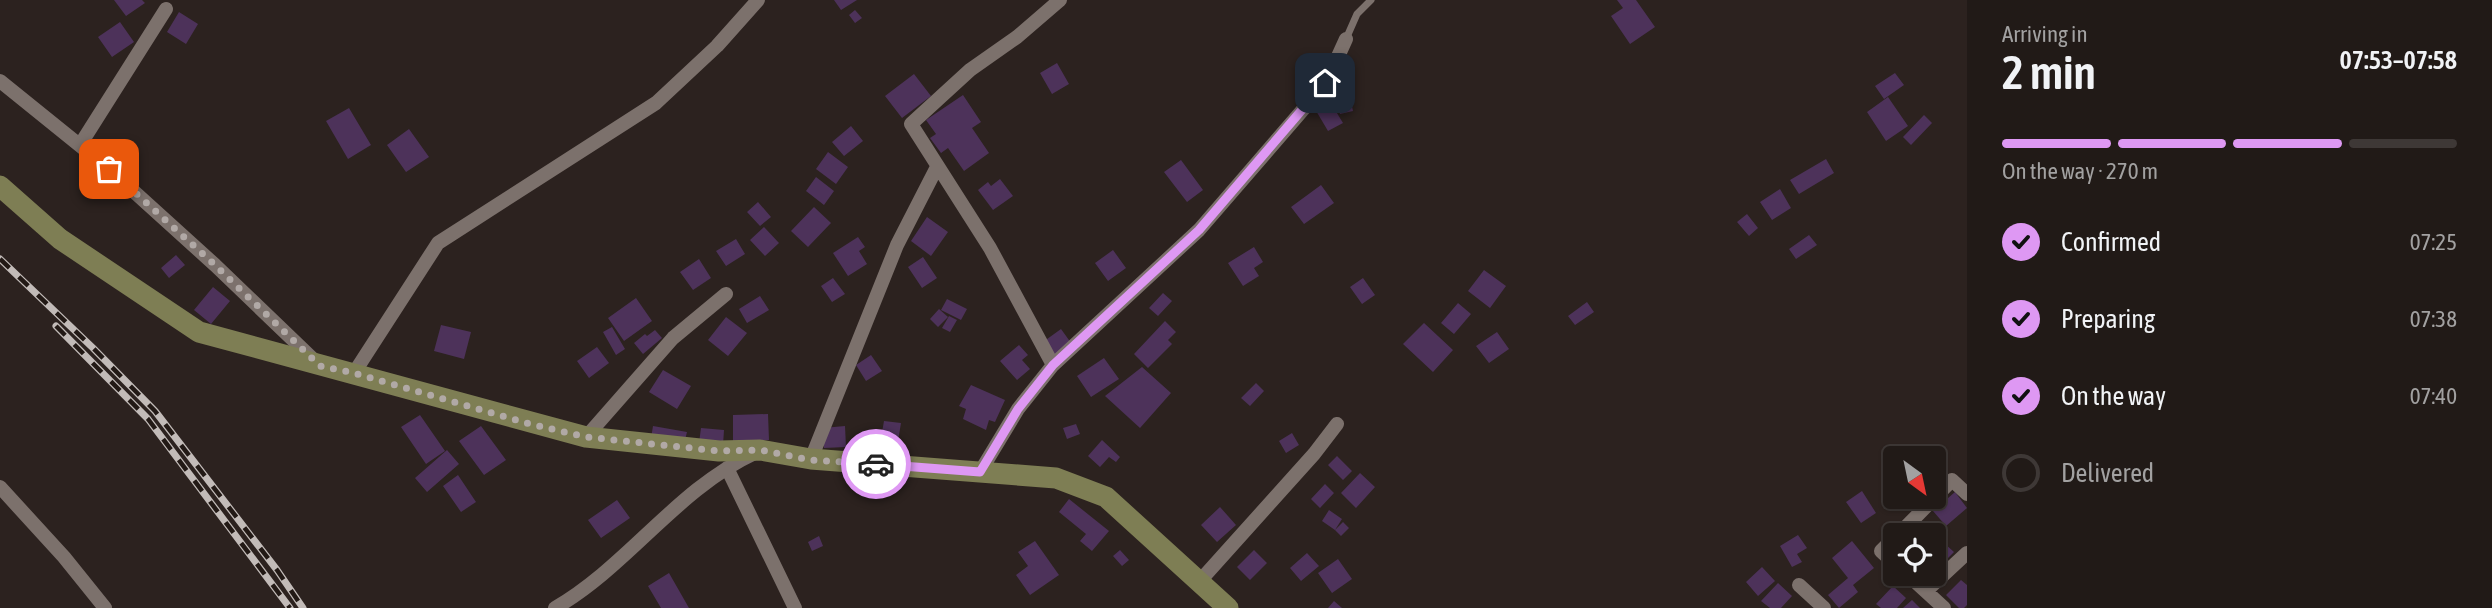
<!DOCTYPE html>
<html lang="en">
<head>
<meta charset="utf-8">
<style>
  body { margin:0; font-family:"Asap Condensed",sans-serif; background:#2d2724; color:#f1f3f6; height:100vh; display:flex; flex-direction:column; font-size:26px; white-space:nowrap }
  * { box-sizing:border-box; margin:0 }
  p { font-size:23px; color:#a2a1a1 }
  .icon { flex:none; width:38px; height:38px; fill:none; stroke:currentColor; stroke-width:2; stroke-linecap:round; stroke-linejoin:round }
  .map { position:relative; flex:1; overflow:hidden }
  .sheet { display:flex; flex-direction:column; background:#211a17; width:525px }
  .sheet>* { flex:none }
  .needle { width:46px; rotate:147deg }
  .buttons { position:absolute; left:1883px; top:446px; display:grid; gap:14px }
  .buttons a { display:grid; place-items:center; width:63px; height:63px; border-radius:7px; background:#211a17; box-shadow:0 2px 5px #0004,0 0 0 2px #3e3836; font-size:35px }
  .pin { position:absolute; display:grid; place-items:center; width:60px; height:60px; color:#fff; margin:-30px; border-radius:14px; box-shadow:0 4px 10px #0006 }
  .courier { position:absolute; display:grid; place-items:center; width:70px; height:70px; margin:-35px; border:5px solid #de98f3; border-radius:50%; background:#fff; color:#222; box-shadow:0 2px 9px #0007 }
  .head em { font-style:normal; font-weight:600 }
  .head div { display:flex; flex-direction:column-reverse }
  .head { display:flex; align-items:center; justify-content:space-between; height:119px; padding:0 35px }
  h1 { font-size:46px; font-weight:600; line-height:52px }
  .bar { display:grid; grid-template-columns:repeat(4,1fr); gap:10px 7px; align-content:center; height:84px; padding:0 35px }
  .bar i { height:9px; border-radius:5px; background:#3e3836 }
  .bar .active { background:#de98f3 }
  .bar p { grid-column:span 4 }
  ol { padding:0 35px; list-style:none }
  li { display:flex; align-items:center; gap:21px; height:77px }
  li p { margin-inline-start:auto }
  li .icon { padding:7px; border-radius:50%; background:#de98f3; color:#111; stroke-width:4 }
  li:last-child { color:#a2a1a1 }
  li i { width:38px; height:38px; border:4px solid #3e3836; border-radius:50% }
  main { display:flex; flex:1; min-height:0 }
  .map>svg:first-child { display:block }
</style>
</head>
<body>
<main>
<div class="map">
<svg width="1967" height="608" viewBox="0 0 1967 608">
  <rect width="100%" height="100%" fill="#2c221f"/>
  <path fill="#4d325a" d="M 114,0 L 142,0 L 145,3 L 126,16 Z
    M 834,0 L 857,0 L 841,10 Z
    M 1617,0 L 1636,0 L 1655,27 L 1630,44 L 1611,16 L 1623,8 Z
    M 855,10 L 862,18 L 855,23 L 849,15 Z
    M 179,12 L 198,24 L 186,44 L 167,32 Z
    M 120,22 L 134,42 L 112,57 L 98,37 Z
    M 1057,63 L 1069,84 L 1052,94 L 1040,73 Z
    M 1895,73 L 1904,85 L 1884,99 L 1875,86 Z
    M 914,74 L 931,96 L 902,118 L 885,96 Z
    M 1348,89 L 1353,111 L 1340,114 L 1335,92 Z
    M 963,95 L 981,122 L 972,128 L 989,153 L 964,171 L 948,148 L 941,153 L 930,138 L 936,134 L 926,120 Z
    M 1326,95 L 1343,123 L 1328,131 L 1312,104 Z
    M 1888,97 L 1908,126 L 1886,141 L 1867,112 Z
    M 349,108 L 371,145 L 348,159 L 326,121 Z
    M 1924,115 L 1932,123 L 1911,145 L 1903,137 Z
    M 851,126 L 863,141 L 844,156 L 832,142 Z
    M 409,129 L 429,157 L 406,172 L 387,145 Z
    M 828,152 L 848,167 L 836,184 L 816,169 Z
    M 1826,159 L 1834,173 L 1799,194 L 1790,180 Z
    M 1181,160 L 1203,190 L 1187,202 L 1164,172 Z
    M 816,177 L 834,191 L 824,205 L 806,191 Z
    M 1000,179 L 1013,196 L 993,210 L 978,190 L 988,182 L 991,186 Z
    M 1321,185 L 1334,203 L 1304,224 L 1291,207 Z
    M 1780,189 L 1791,208 L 1772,220 L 1760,202 Z
    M 758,202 L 771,217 L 760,226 L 747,212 Z
    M 814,207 L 831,223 L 808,247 L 791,231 Z
    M 1747,214 L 1758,228 L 1749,236 L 1737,222 Z
    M 927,217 L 948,232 L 931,256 L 911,241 Z
    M 764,227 L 779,243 L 765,256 L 750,240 Z
    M 1809,235 L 1817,245 L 1796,259 L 1789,249 Z
    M 858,237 L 865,247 L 859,251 L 867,264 L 848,276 L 833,253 Z
    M 736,239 L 745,254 L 726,266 L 716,251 Z
    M 1254,247 L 1263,262 L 1254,268 L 1259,276 L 1243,286 L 1228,263 Z
    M 1113,250 L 1126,268 L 1108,281 L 1095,263 Z
    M 176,255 L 185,265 L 169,278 L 161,268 Z
    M 923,257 L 937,278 L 922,288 L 908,267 Z
    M 699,259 L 711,278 L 693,290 L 680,272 Z
    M 1484,270 L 1506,286 L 1490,308 L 1468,291 Z
    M 833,278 L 845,294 L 832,302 L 821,286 Z
    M 1363,278 L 1375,295 L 1362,304 L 1350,287 Z
    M 213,287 L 230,301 L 211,324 L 194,310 Z
    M 1163,293 L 1172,301 L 1158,316 L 1149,308 Z
    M 760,296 L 769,310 L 747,323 L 739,309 Z
    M 636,298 L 652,321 L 624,341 L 608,318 Z
    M 947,299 L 967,309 L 961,320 L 941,310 Z
    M 1587,302 L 1594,312 L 1575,325 L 1568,316 Z
    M 1458,303 L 1471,314 L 1454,334 L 1441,323 Z
    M 939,309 L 948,317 L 938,327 L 930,319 Z
    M 949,316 L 957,320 L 950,332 L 942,328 Z
    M 726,317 L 747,333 L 728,356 L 708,340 Z
    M 1165,321 L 1176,332 L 1168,340 L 1172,344 L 1148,368 L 1134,354 Z
    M 1424,323 L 1453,350 L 1433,372 L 1403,344 Z
    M 441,325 L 471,332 L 464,359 L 434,351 Z
    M 612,327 L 625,349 L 616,355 L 603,332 Z
    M 1061,329 L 1074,347 L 1049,365 L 1036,347 Z
    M 655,330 L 662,338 L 643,354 L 634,343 L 645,334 L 647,336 Z
    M 1497,332 L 1509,349 L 1489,363 L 1476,346 Z
    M 1019,345 L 1028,355 L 1022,360 L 1030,369 L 1017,380 L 1000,361 Z
    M 597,347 L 609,363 L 589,378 L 577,361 Z
    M 871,355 L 882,371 L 866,381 L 856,365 Z
    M 1104,358 L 1119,379 L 1091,397 L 1077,376 Z
    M 1142,367 L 1171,393 L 1140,428 L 1105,396 Z
    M 663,370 L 691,386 L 677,409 L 649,392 Z
    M 1256,383 L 1264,391 L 1250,406 L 1241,398 Z
    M 971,385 L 1005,400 L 995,422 L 989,420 L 986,430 L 963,419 L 966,409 L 959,406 Z
    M 768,414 L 769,440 L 733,441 L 733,415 Z
    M 420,415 L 445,451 L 426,464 L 401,427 Z
    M 884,421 L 901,423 L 897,447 L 880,444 Z
    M 1076,424 L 1080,434 L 1067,439 L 1063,428 Z
    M 481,426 L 506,460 L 484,475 L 459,441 Z
    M 653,426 L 687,432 L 684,444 L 651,438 Z
    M 845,426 L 846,447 L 824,448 L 823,428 Z
    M 701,428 L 724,430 L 723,445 L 699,443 Z
    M 1292,433 L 1299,445 L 1286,453 L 1279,441 Z
    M 1102,440 L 1120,457 L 1116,462 L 1109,457 L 1100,467 L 1088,456 Z
    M 447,450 L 459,464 L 427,492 L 415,478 Z
    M 1337,456 L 1352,471 L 1343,480 L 1328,465 Z
    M 1360,473 L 1375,487 L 1356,508 L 1341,493 Z
    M 458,475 L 476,502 L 461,512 L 443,486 Z
    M 1325,484 L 1334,493 L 1320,508 L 1311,499 Z
    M 1862,491 L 1876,513 L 1861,523 L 1846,502 Z
    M 1955,492 L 1967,508 L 1946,526 L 1933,511 Z
    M 1069,499 L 1109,531 L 1092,551 L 1080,541 L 1086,534 L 1059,512 Z
    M 617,500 L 630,518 L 601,538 L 588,520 Z
    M 1220,507 L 1236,525 L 1217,542 L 1201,525 Z
    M 1329,510 L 1342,519 L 1335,530 L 1322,521 Z
    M 1343,522 L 1349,528 L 1341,536 L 1335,530 Z
    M 1798,535 L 1807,548 L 1797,554 L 1802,562 L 1792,567 L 1780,546 Z
    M 1935,535 L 1954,552 L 1942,564 L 1934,555 Z
    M 819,536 L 823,546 L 812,551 L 808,542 Z
    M 1035,541 L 1059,575 L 1030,595 L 1016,575 L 1028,566 L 1018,552 Z
    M 1852,541 L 1874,568 L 1853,585 L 1858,592 L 1839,608 L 1828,595 L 1848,578 L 1832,558 Z
    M 1120,550 L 1129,560 L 1122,566 L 1113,556 Z
    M 1254,550 L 1267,563 L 1250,580 L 1237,567 Z
    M 1307,553 L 1319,566 L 1301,581 L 1290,568 Z
    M 1338,559 L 1352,579 L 1332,593 L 1318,573 Z
    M 1762,567 L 1775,581 L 1758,596 L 1746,582 Z
    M 669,573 L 689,608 L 661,608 L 648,586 Z
    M 1915,574 L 1934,574 L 1936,577 L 1924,586 Z
    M 1961,580 L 1967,585 L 1967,605 L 1964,608 L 1959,608 L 1946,595 Z
    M 1778,583 L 1792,596 L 1781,608 L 1770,608 L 1761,601 Z
    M 1893,586 L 1906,598 L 1897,608 L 1881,608 L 1876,604 Z
    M 1912,600 L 1920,608 L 1903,608 Z
    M 1334,601 L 1342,608 L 1328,608 Z"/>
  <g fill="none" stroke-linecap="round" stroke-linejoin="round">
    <path stroke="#7c716c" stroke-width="7" d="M 1346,39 L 1357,14 L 1371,0"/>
    <path stroke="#7c716c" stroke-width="14" d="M 0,81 L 109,169 L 215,265 L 315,361
      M 80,145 L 166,9
      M 1053,365 L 990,248 L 911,124 L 970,70 L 1017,37 L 1060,0
      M 354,373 L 438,243 L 656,103 L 717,46 L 758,0
      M 586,437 L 673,338 L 726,294
      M 811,459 L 897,245 L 937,167
      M 727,468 L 795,608
      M 980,472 L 1018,409 L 1053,365 L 1199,230 L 1326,83 L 1346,39
      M 0,487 L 64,557 L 105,608
      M 1897,536 L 1952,480 L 1967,494
      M 1895,537 L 1881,551 L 1895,564
      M 1907,574 L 1944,608
      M 1199,582 L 1314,454 L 1337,424
      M 1799,585 L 1824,608
      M 1926,591 L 1967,553
      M 555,608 C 628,566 677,489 755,453"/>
    <path stroke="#7e7e54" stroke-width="21" d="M 0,186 L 60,239 L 199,332 L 586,437 L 719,451 L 760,450 L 811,459 L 1056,478 L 1106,497 L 1228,608"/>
    <g stroke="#c2bbb8" stroke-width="7">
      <path id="rail" d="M 0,259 L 93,348 L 155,411 L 277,570 L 303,608
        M 56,326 L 148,419 L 290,608"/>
    </g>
    <use href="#rail" stroke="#221915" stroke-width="4.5" stroke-dasharray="13" stroke-linecap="butt"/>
  </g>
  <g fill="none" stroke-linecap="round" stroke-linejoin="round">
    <path stroke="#b1a9a6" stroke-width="7" stroke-dasharray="0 12.6" d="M 109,169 L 215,265 L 320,366 L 354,373 L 530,424 L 586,437 L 719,451 L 760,450 L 811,460 L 876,464"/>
    <path stroke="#de98f3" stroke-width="9" d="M 876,464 L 980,472 L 1018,409 L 1053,365 L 1199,230 L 1325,83"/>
  </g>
</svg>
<div class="buttons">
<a><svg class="needle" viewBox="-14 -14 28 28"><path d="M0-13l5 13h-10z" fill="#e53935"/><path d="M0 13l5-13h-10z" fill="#a2a1a1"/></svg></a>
<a><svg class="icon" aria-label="locate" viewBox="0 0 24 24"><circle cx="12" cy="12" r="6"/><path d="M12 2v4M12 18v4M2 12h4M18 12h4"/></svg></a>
</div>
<div class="pin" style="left:109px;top:169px;background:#ea580c"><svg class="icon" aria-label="bag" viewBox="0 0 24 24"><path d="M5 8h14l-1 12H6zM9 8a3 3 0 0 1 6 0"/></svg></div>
<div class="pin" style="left:1325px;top:83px;background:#1f2937"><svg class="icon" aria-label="home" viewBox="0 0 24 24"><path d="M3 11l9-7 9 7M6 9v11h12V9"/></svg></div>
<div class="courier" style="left:876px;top:464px"><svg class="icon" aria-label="car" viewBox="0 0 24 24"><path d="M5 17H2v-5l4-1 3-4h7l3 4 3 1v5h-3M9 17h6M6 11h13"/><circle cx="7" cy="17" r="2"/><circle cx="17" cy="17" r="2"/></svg></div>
</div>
<section class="sheet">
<div class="head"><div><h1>2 min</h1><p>Arriving in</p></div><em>07:53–07:58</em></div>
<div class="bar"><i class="active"></i><i class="active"></i><i class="active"></i><i></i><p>On the way · 270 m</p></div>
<ol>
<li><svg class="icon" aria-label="check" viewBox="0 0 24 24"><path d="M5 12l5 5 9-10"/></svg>Confirmed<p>07:25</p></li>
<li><svg class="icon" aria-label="check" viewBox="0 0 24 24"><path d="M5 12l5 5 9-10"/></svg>Preparing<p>07:38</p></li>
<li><svg class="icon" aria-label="check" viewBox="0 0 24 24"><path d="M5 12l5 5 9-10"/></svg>On the way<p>07:40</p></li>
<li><i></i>Delivered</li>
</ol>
</section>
</main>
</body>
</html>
